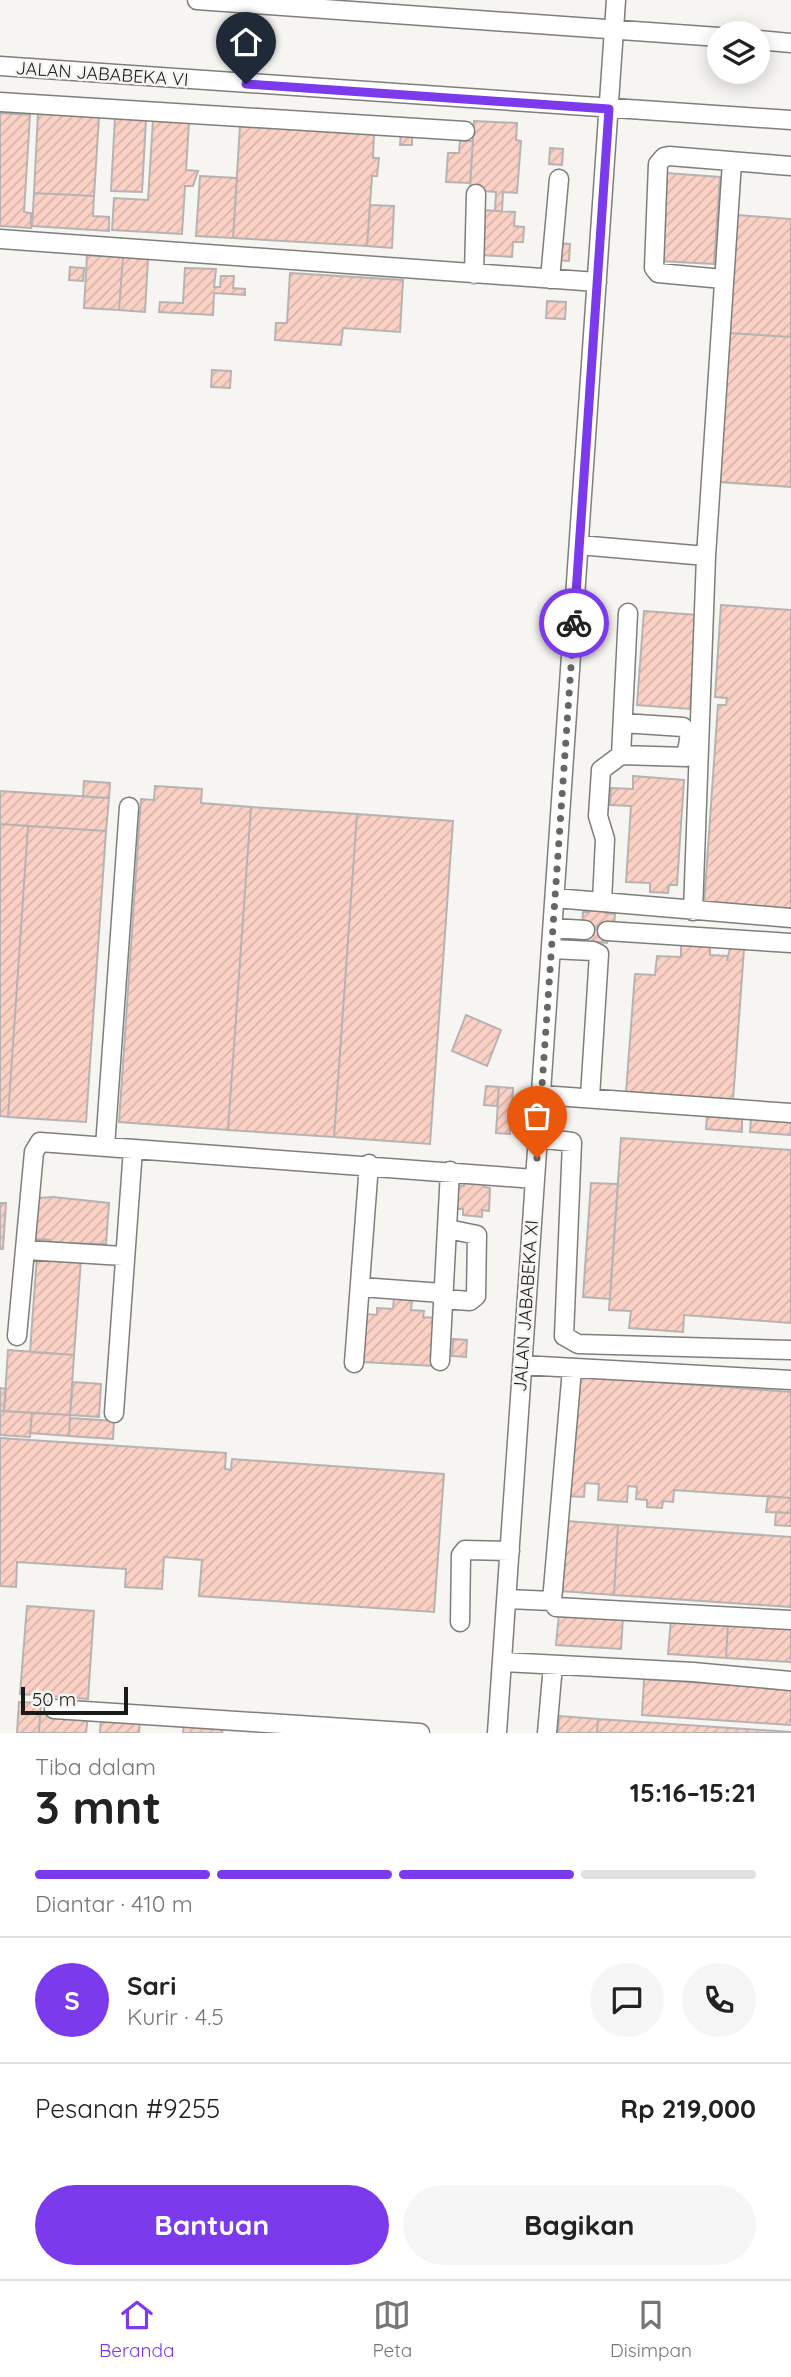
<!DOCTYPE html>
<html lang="id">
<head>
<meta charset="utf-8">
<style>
  body { margin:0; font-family:Quicksand,sans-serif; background:#f6f6f6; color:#222; height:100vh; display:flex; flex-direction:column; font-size:26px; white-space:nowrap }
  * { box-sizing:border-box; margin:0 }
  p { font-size:23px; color:#767676 }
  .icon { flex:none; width:38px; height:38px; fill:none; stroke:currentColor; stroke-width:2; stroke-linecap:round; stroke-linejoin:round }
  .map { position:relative; height:1733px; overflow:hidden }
  .sheet { display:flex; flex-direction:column; background:#fff; flex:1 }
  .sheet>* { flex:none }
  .controls { position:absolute; left:707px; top:21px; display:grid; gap:14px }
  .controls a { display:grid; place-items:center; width:63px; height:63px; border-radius:50%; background:#fff; box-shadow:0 4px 18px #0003; font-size:35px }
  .scale { position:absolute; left:21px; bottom:18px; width:107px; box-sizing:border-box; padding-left:7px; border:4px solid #1a1a19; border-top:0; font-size:19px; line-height:24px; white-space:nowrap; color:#1a1a19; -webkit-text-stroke:5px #f6f5f2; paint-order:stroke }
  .pin { position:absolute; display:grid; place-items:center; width:60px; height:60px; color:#fff; margin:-72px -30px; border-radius:50% 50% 50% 0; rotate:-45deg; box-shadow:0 0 7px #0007 }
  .pin .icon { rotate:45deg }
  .courier { position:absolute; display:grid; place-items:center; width:70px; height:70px; margin:-35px; border:5px solid #7c3aed; border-radius:50%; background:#fff; color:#222; box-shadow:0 2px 9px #0007 }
  .summary em { font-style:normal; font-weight:800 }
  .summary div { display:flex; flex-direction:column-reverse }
  .summary { display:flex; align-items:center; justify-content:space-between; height:119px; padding:0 35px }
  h1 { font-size:46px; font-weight:800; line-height:52px }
  .bar { display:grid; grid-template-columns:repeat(4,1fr); gap:10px 7px; align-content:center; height:84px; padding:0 35px }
  .bar i { height:9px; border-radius:5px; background:#e0e0e0 }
  .bar .current { background:#7c3aed }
  .bar p { grid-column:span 4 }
  .line { display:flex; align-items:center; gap:18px; padding:0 35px; border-top:2px solid #e0e0e0 }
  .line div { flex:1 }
  .round { display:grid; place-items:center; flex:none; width:74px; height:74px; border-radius:37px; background:#f6f6f6 }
  .primary-button { display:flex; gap:14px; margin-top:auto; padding:14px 35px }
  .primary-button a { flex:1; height:80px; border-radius:42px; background:#7c3aed; color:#fff; font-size:28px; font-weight:800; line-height:80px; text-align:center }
  .primary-button a+a { background:#f6f6f6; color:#222 }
  .menu { display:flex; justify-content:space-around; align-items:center; height:98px; border-top:2px solid #e0e0e0; background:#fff; font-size:19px; color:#767676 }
  .menu a { display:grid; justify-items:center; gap:4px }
  .menu .current { color:#7c3aed }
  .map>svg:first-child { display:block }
</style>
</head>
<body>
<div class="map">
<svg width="791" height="1733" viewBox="0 0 791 1733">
  <defs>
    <pattern id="building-hatch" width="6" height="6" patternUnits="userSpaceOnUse" patternTransform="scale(1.75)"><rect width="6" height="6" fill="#fcd1c5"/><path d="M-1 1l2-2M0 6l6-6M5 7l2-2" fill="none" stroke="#d7b3a9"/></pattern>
  </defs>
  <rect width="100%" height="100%" fill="#f6f5f2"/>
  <path fill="url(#building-hatch)" stroke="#b7b3b2" stroke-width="2" d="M 0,113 L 30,115 L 24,212 L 31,213 L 31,228 L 0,226 Z
    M 38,113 L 99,117 L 94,196 L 34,193 Z
    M 115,117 L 146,119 L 142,192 L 111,191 Z
    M 153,120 L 189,122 L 186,170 L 198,171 L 193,186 L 185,186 L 182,234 L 112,230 L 114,198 L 148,200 Z
    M 474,121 L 517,123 L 516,140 L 521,141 L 517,193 L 503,192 L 502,211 L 495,211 L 496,192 L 470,190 Z
    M 286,124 L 286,129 L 374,134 L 373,158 L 379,158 L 377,176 L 372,176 L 367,246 L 233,238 L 240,126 L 271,128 Z
    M 401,133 L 412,134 L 412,145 L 400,145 Z
    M 460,141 L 473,141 L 470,183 L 446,182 L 448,153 L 459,153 Z
    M 550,148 L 563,149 L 562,165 L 549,164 Z
    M 666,173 L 720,177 L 714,264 L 660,261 Z
    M 200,176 L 237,178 L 233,238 L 196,236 Z
    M 34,193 L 94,196 L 93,216 L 109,217 L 109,231 L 32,226 Z
    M 370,205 L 394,206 L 392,248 L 367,246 Z
    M 483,210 L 515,212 L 514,226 L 524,227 L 523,242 L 513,242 L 512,257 L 481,255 Z
    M 737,215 L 791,219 L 791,337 L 729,333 Z
    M 557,243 L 570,244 L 569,261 L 556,260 Z
    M 87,255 L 123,257 L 119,310 L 84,308 Z
    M 123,257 L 148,259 L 145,312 L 119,310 Z
    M 70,267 L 84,268 L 83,281 L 69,280 Z
    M 185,268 L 216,269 L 214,287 L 220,287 L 221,276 L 234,276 L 233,288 L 245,289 L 245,295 L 214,293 L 213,315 L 159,312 L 160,302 L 183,303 Z
    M 290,273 L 403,280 L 400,332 L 343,328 L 341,345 L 275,340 L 276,323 L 287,323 Z
    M 547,301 L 566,302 L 565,319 L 546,318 Z
    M 729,333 L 791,337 L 791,487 L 719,482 Z
    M 212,370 L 231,371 L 230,388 L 211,387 Z
    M 721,605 L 791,610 L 791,911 L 704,905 L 718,705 L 726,705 L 727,698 L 715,697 Z
    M 644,611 L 697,615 L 690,709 L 637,705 Z
    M 633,776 L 684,780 L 677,885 L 669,885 L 668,893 L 650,892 L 650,883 L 626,882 L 631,806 L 610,805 L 611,788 L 633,789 Z
    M 84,781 L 110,783 L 109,798 L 83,797 Z
    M 155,786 L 202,789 L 201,803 L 251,807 L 228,1130 L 119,1122 L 141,799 L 154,800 Z
    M 0,791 L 109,798 L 106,831 L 0,824 Z
    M 251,807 L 357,814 L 334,1137 L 228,1130 Z
    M 357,814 L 453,821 L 430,1144 L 334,1137 Z
    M 0,824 L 28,826 L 8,1117 L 0,1116 Z
    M 28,826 L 106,831 L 86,1122 L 8,1117 Z
    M 589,908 L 605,909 L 605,913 L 615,914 L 614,928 L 582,926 L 583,912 L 589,912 Z
    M 585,928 L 608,929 L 607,943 L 584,941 Z
    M 681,945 L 710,947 L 710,955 L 728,956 L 727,961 L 730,948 L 744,949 L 733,1100 L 626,1092 L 635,974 L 655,975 L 657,956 L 681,957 Z
    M 466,1015 L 501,1030 L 487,1066 L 452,1051 Z
    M 486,1086 L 499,1087 L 497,1106 L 484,1105 Z
    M 499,1087 L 513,1088 L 510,1134 L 496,1133 Z
    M 707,1116 L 742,1119 L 742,1132 L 706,1129 Z
    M 751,1118 L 791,1121 L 791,1135 L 750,1132 Z
    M 621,1138 L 791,1150 L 791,1323 L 684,1315 L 683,1332 L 629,1328 L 631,1311 L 609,1310 Z
    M 465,1178 L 484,1179 L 484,1187 L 490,1188 L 489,1211 L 482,1210 L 482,1217 L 463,1215 L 463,1209 L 456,1209 L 458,1185 L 464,1186 Z
    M 591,1183 L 618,1184 L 610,1299 L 583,1297 Z
    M 53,1197 L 109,1203 L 106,1244 L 50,1243 L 50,1240 L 35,1239 L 38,1198 Z
    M 0,1203 L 6,1203 L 3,1249 L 0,1249 Z
    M 37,1256 L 81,1259 L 74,1355 L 30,1352 Z
    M 394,1298 L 412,1299 L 411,1310 L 424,1311 L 423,1317 L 437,1318 L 434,1366 L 363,1362 L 366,1314 L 377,1315 L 377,1308 L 393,1309 Z
    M 453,1339 L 467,1340 L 466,1357 L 452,1356 Z
    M 8,1350 L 74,1355 L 70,1415 L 4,1411 Z
    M 576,1376 L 791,1392 L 791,1498 L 674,1490 L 673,1502 L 663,1501 L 662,1508 L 647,1507 L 647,1500 L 636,1499 L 637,1487 L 628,1486 L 627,1502 L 598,1500 L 599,1484 L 585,1483 L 584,1497 L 568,1496 Z
    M 73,1382 L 101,1384 L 99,1417 L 70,1415 Z
    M 0,1388 L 6,1389 L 4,1411 L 0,1411 Z
    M 0,1411 L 32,1413 L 30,1437 L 0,1435 Z
    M 32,1413 L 70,1415 L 69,1436 L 30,1433 Z
    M 70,1418 L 114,1421 L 113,1439 L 69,1436 Z
    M 0,1438 L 226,1453 L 225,1469 L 231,1470 L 232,1459 L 444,1474 L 434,1612 L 199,1596 L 202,1560 L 164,1557 L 162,1589 L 125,1587 L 126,1569 L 17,1562 L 16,1587 L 0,1586 Z
    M 768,1496 L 791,1498 L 791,1513 L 766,1512 Z
    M 776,1512 L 791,1513 L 791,1526 L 775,1525 Z
    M 566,1521 L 618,1525 L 614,1595 L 561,1591 Z
    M 618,1525 L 791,1537 L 791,1607 L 614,1595 Z
    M 27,1606 L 94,1611 L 88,1699 L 20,1694 Z
    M 559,1613 L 623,1617 L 621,1649 L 556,1645 Z
    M 671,1620 L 728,1624 L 726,1658 L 668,1654 Z
    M 728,1624 L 791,1629 L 791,1662 L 726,1658 Z
    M 644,1679 L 791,1689 L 791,1725 L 642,1715 Z
    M 19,1702 L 41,1703 L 39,1733 L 17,1733 Z
    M 40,1712 L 88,1715 L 86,1733 L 39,1733 Z
    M 101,1716 L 140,1718 L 139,1733 L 100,1733 Z
    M 559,1716 L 598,1719 L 597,1733 L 558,1733 Z
    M 598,1719 L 791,1732 L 791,1733 L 597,1733 Z
    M 184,1722 L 223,1725 L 222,1733 L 183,1733 Z"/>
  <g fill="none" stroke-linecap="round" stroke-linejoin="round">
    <g stroke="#7e7e7b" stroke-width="21">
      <path id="minor" d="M 197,0 L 719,37
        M 758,40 L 791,43
        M 0,66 L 791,120
        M 0,102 L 465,131
        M 0,239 L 597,282
        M 474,274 L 476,194
        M 550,279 L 559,179
        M 723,279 L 658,273 L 654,268 L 658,164 L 664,157 L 669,156 L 791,166
        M 579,545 L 706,556
        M 621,755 L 686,757 L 690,734 L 683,727 L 623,723
        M 555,898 L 791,918
        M 602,902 L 605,839 L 598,816 L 601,770 L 621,755 L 628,613
        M 693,911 L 706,556 L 732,162
        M 553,928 L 585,930
        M 607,931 L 791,943
        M 551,949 L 593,951 L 599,954 L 590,1097
        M 541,1095 L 791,1113
        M 538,1138 L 572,1142 L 564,1336 L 578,1344 L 791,1350
        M 105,1147 L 129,807
        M 26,1250 L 123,1256
        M 361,1287 L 442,1293
        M 442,1299 L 470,1301 L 476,1296 L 477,1235 L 448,1229
        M 17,1336 L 34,1152 L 40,1142 L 535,1179
        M 440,1361 L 450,1171
        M 354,1363 L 369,1164
        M 522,1365 L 791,1380
        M 114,1413 L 133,1149
        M 507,1599 L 552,1601 L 556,1607 L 791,1620
        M 552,1601 L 572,1369
        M 460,1622 L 461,1555 L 465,1550 L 510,1551
        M 502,1662 L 693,1672 L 791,1681
        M 54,1709 L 420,1733
        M 497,1733 L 616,0
        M 547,1733 L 553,1665"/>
    </g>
    <use href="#minor" stroke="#fff" stroke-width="18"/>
  </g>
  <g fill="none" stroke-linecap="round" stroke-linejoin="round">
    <path stroke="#676765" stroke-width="7" stroke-dasharray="0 12.6" d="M 537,1158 L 574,623"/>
    <path stroke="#7c3aed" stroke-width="9" d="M 246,84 L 609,109 L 574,623"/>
  </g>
  <g text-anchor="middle" stroke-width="5" stroke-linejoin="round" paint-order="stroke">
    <g font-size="18" fill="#1a1a19" stroke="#f6f5f2">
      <text transform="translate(102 74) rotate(4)" y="6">JALAN JABABEKA VI</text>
      <text transform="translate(526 1306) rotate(-86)" y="6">JALAN JABABEKA XI</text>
    </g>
  </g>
</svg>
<div class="controls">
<a><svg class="icon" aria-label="layers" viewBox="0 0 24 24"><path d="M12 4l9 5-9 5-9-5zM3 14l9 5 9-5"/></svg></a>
</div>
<div class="scale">50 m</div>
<div class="pin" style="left:537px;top:1158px;background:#ea580c"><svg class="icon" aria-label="bag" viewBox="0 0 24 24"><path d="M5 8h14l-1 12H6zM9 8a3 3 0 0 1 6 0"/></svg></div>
<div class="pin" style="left:246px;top:84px;background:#1f2937"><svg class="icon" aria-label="home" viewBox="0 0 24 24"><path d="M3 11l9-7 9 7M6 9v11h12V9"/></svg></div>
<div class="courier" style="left:574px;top:623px"><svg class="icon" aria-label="bike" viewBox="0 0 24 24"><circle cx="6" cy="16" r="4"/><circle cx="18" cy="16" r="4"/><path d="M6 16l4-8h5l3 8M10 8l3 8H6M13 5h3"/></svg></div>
</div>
<section class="sheet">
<div class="summary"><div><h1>3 mnt</h1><p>Tiba dalam</p></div><em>15:16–15:21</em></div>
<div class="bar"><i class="current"></i><i class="current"></i><i class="current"></i><i></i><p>Diantar · 410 m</p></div>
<div class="line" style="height:126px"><b class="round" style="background:#7c3aed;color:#fff">S</b><div><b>Sari</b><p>Kurir · 4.5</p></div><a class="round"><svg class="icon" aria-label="chat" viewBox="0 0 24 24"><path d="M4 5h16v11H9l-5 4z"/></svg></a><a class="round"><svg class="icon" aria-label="phone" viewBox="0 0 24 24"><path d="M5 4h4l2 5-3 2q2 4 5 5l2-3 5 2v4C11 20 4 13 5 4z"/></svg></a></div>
<div class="line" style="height:91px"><div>Pesanan #9255</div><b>Rp 219,000</b></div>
<div class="primary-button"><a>Bantuan</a><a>Bagikan</a></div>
</section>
<nav class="menu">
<a class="current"><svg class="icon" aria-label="home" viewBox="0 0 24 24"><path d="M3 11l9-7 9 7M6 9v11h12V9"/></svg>Beranda</a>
<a><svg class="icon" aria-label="map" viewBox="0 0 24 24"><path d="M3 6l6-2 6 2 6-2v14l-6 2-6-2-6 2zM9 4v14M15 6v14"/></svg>Peta</a>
<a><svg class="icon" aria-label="saved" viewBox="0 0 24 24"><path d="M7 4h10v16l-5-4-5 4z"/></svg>Disimpan</a>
</nav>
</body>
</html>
